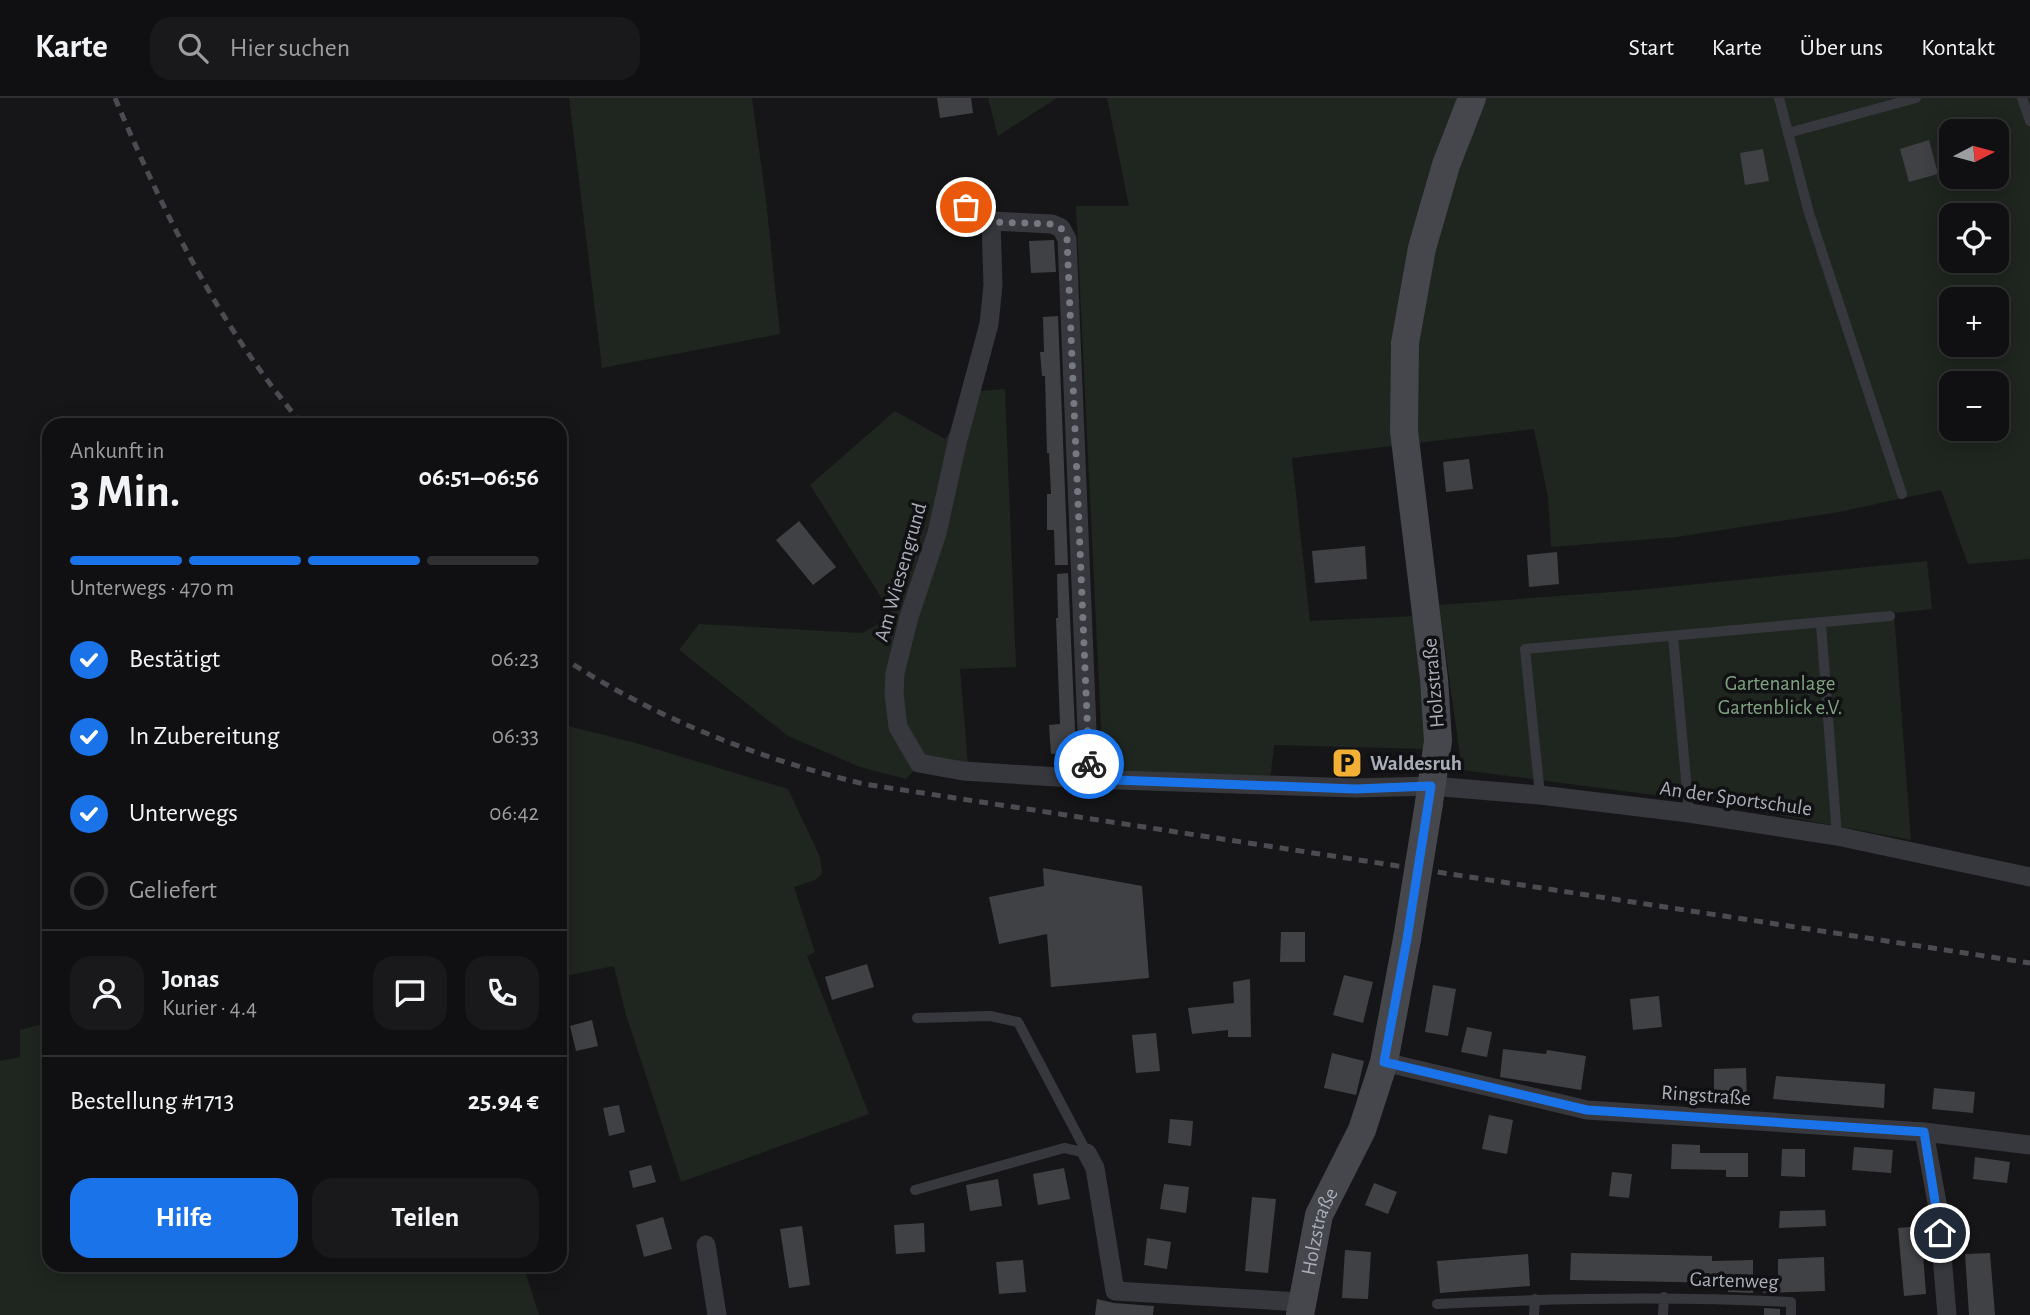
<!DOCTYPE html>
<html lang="de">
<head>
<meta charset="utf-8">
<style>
  body { margin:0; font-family:"Alegreya Sans",sans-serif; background:#19191b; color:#f1f3f6; height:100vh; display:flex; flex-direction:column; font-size:26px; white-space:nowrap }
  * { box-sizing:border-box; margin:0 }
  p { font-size:23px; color:#9c9d9f }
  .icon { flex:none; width:38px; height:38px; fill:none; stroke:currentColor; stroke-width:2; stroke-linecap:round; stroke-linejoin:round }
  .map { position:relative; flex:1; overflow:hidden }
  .side { position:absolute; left:42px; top:320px; width:525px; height:854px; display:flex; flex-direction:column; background:#101012; border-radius:21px; box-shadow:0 4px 18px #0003,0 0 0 2px #303032 }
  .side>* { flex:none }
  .needle { width:46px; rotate:84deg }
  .tools { position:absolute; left:1939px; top:21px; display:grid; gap:14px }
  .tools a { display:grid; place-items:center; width:70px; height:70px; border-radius:14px; background:#101012; box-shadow:0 4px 18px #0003,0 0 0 2px #303032; font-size:35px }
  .pin { position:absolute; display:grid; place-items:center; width:60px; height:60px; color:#fff; margin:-30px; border:4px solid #fff; border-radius:50%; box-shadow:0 2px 7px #0007 }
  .courier { position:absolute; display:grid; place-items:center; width:70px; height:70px; margin:-35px; border:5px solid #1a73e8; border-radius:50%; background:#fff; color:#222; box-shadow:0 2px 9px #0007 }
  .summary em { font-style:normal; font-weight:700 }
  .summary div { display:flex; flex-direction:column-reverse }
  .summary { display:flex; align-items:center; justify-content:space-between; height:119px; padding:0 28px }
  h1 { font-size:46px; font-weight:700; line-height:52px }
  .bar { display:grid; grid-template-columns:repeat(4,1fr); gap:10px 7px; align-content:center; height:84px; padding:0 28px }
  .bar i { height:9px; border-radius:5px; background:#303032 }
  .bar .on { background:#1a73e8 }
  .bar p { grid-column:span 4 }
  .line { display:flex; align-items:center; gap:18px; padding:0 28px; border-top:2px solid #303032 }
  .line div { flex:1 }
  .round { display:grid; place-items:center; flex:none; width:74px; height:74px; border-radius:21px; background:#19191b }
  ol { padding:0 28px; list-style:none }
  li { display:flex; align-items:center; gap:21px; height:77px }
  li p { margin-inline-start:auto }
  li .icon { padding:7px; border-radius:50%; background:#1a73e8; color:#fff; stroke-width:4 }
  li:last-child { color:#9c9d9f }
  li i { width:38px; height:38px; border:4px solid #303032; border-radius:50% }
  .action { display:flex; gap:14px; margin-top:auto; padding:14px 28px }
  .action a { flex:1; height:80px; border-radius:21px; background:#1a73e8; color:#fff; font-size:28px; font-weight:700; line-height:80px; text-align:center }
  .action a+a { background:#19191b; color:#f1f3f6 }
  header { display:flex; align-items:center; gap:42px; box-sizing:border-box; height:98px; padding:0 35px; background:#101012; border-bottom:2px solid #303032 }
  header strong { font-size:33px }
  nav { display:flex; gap:38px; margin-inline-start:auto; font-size:24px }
  .search { width:490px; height:63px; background:#19191b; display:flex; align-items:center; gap:18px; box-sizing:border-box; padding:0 24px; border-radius:21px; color:#9c9d9f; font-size:26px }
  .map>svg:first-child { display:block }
</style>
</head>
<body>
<header>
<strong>Karte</strong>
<div class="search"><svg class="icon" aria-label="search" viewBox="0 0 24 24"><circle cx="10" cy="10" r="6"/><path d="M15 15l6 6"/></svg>Hier suchen</div>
<nav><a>Start</a><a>Karte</a><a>Über uns</a><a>Kontakt</a></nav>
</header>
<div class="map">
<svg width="2030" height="1217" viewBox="0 0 2030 1217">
  <rect width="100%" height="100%" fill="#161618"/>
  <path fill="#1e261f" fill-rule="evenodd" d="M 569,0 L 752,0 L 766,102 L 780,236 L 602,270 Z
    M 988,0 L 1057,0 L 998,38 Z
    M 1107,0 L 2030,0 L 2030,461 L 1968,466 L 1941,392 L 1839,414 L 1677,439 L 1551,449 L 1548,399 L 1534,331 L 1292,360 L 1310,523 L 1414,518 L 1425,634 L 1424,651 L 1274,647 L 1270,685 L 1103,671 L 1076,108 L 1129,108 ZM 1951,33 L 1997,33 L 1997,79 L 1951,79 ZM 1951,117 L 1997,117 L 1997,163 L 1951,163 ZM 1951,201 L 1997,201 L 1997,247 L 1951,247 ZM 1951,285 L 1997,285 L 1997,331 L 1951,331 Z
    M 1005,291 L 1016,569 L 960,571 L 968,666 L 927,658 L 906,681 L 860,669 L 788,638 L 679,552 L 699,526 L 862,535 L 893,518 L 810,387 L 895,313 L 945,341 L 979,293 Z
    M 1927,463 L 1932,511 L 1894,515 L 1911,742 L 1715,705 L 1462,672 L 1439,507 L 1638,492 Z
    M 560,626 L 636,645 L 788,691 L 820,759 L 822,776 L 815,782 L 794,789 L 815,854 L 807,858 L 869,1016 L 681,1084 L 626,917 L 614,868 L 560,879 Z
    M 49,924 L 49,1167 L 523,1167 L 539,1217 L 0,1217 L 0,963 L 20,959 L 20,932 Z"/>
  <path fill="#404145" d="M 937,0 L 971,0 L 973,15 L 940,20 Z
    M 1929,42 L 1938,76 L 1909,84 L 1900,51 Z
    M 1763,51 L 1769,83 L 1745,87 L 1740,55 Z
    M 1054,142 L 1056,174 L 1031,175 L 1029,143 Z
    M 1058,218 L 1068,467 L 1055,467 L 1054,432 L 1047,432 L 1047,396 L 1051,396 L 1049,355 L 1047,355 L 1045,278 L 1042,278 L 1040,254 L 1044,254 L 1043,219 Z
    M 1469,361 L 1473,391 L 1446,394 L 1443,364 Z
    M 799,423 L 836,469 L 813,487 L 776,442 Z
    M 1365,448 L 1367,481 L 1315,485 L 1312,453 Z
    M 1557,454 L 1559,486 L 1529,489 L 1527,457 Z
    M 1068,475 L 1076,654 L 1051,656 L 1049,627 L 1060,626 L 1056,520 L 1058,520 L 1057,476 Z
    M 1043,770 L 1142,788 L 1149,880 L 1051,889 L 1047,836 L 999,846 L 989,799 L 1044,788 Z
    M 1281,834 L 1305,834 L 1305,864 L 1280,864 Z
    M 867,866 L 874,889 L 832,902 L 825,879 Z
    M 1344,877 L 1373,884 L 1363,925 L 1333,917 Z
    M 1250,881 L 1251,939 L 1228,939 L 1228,932 L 1192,936 L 1188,910 L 1234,905 L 1233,884 Z
    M 1433,887 L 1456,891 L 1448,938 L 1425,934 Z
    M 1659,898 L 1662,929 L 1633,932 L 1630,901 Z
    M 592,922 L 598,948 L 576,953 L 570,928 Z
    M 1467,929 L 1492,934 L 1487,959 L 1461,954 Z
    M 1156,935 L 1160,973 L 1136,975 L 1132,937 Z
    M 1503,951 L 1546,956 L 1547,952 L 1586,958 L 1581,992 L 1500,979 Z
    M 1332,955 L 1364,963 L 1356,997 L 1324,990 Z
    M 1746,970 L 1747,1002 L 1714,1003 L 1714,971 Z
    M 1776,978 L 1885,986 L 1884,1010 L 1773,1001 Z
    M 1934,990 L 1975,994 L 1973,1015 L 1932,1011 Z
    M 619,1007 L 625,1034 L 609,1038 L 603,1010 Z
    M 1489,1017 L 1513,1022 L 1507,1056 L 1482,1051 Z
    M 1170,1021 L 1193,1023 L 1191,1048 L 1168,1045 Z
    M 1672,1046 L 1700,1047 L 1700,1055 L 1748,1055 L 1748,1079 L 1726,1079 L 1726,1072 L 1671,1071 Z
    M 1854,1049 L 1893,1052 L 1891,1075 L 1852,1072 Z
    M 1782,1051 L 1805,1051 L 1805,1079 L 1781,1078 Z
    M 1975,1059 L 2010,1064 L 2007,1085 L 1973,1081 Z
    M 651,1067 L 656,1084 L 633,1090 L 629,1073 Z
    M 1064,1070 L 1070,1101 L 1038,1107 L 1033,1076 Z
    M 1612,1074 L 1632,1076 L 1629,1100 L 1609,1098 Z
    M 998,1081 L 1002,1108 L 970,1113 L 966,1087 Z
    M 1374,1085 L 1397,1094 L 1388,1116 L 1365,1107 Z
    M 1164,1086 L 1189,1089 L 1186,1115 L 1160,1111 Z
    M 1252,1099 L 1276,1101 L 1268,1175 L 1245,1173 Z
    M 1825,1112 L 1826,1128 L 1779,1130 L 1780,1113 Z
    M 663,1119 L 672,1151 L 644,1159 L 636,1127 Z
    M 924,1125 L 925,1154 L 896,1156 L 894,1127 Z
    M 802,1128 L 810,1187 L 789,1190 L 780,1131 Z
    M 1921,1128 L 1926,1196 L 1904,1198 L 1898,1130 Z
    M 1147,1140 L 1171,1144 L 1167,1171 L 1144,1167 Z
    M 1345,1152 L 1371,1154 L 1368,1201 L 1342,1200 Z
    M 1571,1155 L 1712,1158 L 1712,1163 L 1753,1162 L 1753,1195 L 1728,1194 L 1728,1185 L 1570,1182 Z
    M 1990,1155 L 1995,1217 L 1969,1217 L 1965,1156 Z
    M 1528,1156 L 1530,1188 L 1440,1195 L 1437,1163 Z
    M 1824,1159 L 1825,1193 L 1763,1195 L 1763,1185 L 1778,1185 L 1778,1161 Z
    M 1023,1162 L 1026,1194 L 999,1196 L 996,1164 Z
    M 1097,1201 L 1114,1205 L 1154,1208 L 1153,1217 L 1095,1217 Z
    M 1764,1210 L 1780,1211 L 1780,1217 L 1764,1217 Z"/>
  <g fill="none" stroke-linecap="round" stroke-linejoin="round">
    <path stroke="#37383d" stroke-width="10" d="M 1779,0 L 1809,115 L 1902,396
      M 2022,0 L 2030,23
      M 1788,35 L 1916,0
      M 1821,526 L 1837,738
      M 1673,538 L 1689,715
      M 1540,697 L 1525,551 L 1890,518
      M 917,920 L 990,918 L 1018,924 L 1087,1055
      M 915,1092 L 1064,1050 L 1087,1055
      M 1437,1206 C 1557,1200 1671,1198 1791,1204 L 1791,1217
      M 1534,1217 L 1535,1201
      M 1663,1217 L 1664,1199"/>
    <path stroke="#37383d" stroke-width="19" d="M 966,109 L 991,123 L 993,187 L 989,226 L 957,345 L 937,435 L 909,519 L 895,575 L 894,596 L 898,629 L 919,665 L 963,673 L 1089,681 L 1355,690 L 1431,688 L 1540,697 L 1689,715 L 1837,738 L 2030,779
      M 991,123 L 1052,126 L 1061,130 L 1067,141 L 1089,681
      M 1384,964 L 1587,1012 L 1924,1034 L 2030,1047
      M 1924,1034 L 1938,1110 L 1947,1217
      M 1087,1055 L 1095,1070 L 1115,1193 L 1301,1204
      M 706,1147 L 717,1217"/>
    <g stroke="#45474d" stroke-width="28">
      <path d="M 1429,705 L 1438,643 L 1434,581 L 1404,333 L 1405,245 L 1422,150 L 1446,67 L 1472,0"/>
      <path id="s1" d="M 1300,1217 L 1319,1117 L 1362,1032 L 1384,964 L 1407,841"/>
    </g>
    <path stroke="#4a4c52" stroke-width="5" stroke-dasharray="9 7" stroke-linecap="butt" d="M 115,0 C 164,116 220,230 303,327
      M 560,558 C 652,619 756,660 864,686 L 2030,865"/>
    <path stroke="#45474d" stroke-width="28" d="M 1407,841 L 1429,705"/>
  </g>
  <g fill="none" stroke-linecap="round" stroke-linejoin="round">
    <path stroke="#757880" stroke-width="7" stroke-dasharray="0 12.6" d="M 966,109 L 991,124 L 1052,126 L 1061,130 L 1067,141 L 1089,666"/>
    <path stroke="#1a73e8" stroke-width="9" d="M 1089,666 L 1089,681 L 1355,691 L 1431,688 L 1407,841 L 1384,964 L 1587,1012 L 1924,1034 L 1940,1135"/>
  </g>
  <defs>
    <g id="parking-square" transform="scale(1.575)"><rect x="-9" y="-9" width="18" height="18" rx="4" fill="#f2b134" stroke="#111113"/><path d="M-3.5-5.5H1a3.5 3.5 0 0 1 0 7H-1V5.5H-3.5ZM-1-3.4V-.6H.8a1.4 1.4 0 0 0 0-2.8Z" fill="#111"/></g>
  </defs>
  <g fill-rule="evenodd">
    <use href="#parking-square" x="1347" y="665"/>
  </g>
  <g text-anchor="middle" stroke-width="7" stroke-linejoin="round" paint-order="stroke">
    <g font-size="21" fill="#a8adb8" stroke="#111113">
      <text transform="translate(900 474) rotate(-74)" y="7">Am Wiesengrund</text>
      <text transform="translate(1433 585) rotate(-95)" y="7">Holzstraße</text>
      <text transform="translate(1736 700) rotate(8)" y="7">An der Sportschule</text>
      <text transform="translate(1706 997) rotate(4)" y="7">Ringstraße</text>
      <text dy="7" stroke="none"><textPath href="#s1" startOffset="86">Holzstraße</textPath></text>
      <text transform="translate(1734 1182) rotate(2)" y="7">Gartenweg</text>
    </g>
    <g font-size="21" fill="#7fa381" stroke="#111113">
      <text x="1780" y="592">Gartenanlage<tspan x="1780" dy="24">Gartenblick e.V.</tspan></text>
    </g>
    <g font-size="21" font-weight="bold" fill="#a8adb8" stroke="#111113" text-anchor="start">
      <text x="1370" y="672">Waldesruh</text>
    </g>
  </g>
</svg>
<div class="tools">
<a><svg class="needle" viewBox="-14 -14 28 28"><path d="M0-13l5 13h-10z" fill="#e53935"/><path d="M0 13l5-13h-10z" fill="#9c9d9f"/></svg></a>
<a><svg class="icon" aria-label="locate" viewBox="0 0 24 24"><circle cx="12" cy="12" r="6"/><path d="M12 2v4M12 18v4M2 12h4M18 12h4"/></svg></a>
<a>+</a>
<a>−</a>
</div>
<div class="pin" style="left:966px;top:109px;background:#ea580c"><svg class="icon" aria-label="bag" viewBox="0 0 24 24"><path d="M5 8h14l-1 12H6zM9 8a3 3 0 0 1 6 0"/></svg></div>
<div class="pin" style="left:1940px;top:1135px;background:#1f2937"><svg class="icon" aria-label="home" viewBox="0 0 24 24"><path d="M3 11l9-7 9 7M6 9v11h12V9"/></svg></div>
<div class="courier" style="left:1089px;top:666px"><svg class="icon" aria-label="bike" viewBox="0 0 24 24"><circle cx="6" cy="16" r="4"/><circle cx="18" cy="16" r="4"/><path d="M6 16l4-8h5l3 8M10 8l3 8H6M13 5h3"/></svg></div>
<section class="side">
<div class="summary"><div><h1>3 Min.</h1><p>Ankunft in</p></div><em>06:51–06:56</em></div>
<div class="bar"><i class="on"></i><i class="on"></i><i class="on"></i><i></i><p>Unterwegs · 470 m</p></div>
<ol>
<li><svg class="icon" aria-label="check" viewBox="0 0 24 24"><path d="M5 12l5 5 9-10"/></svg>Bestätigt<p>06:23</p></li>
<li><svg class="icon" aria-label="check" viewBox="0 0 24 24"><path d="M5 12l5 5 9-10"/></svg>In Zubereitung<p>06:33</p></li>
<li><svg class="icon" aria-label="check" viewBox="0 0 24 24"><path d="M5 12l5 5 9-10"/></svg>Unterwegs<p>06:42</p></li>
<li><i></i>Geliefert</li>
</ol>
<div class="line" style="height:126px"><a class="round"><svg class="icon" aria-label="person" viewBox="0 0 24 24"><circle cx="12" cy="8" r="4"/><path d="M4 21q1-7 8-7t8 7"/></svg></a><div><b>Jonas</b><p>Kurier · 4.4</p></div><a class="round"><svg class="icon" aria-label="chat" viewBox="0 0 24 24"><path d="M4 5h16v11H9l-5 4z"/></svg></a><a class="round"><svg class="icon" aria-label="phone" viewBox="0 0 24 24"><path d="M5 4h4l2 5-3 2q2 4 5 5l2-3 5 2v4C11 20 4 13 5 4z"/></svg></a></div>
<div class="line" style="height:91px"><div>Bestellung #1713</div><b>25.94 €</b></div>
<div class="action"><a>Hilfe</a><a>Teilen</a></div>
</section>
</div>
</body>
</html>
